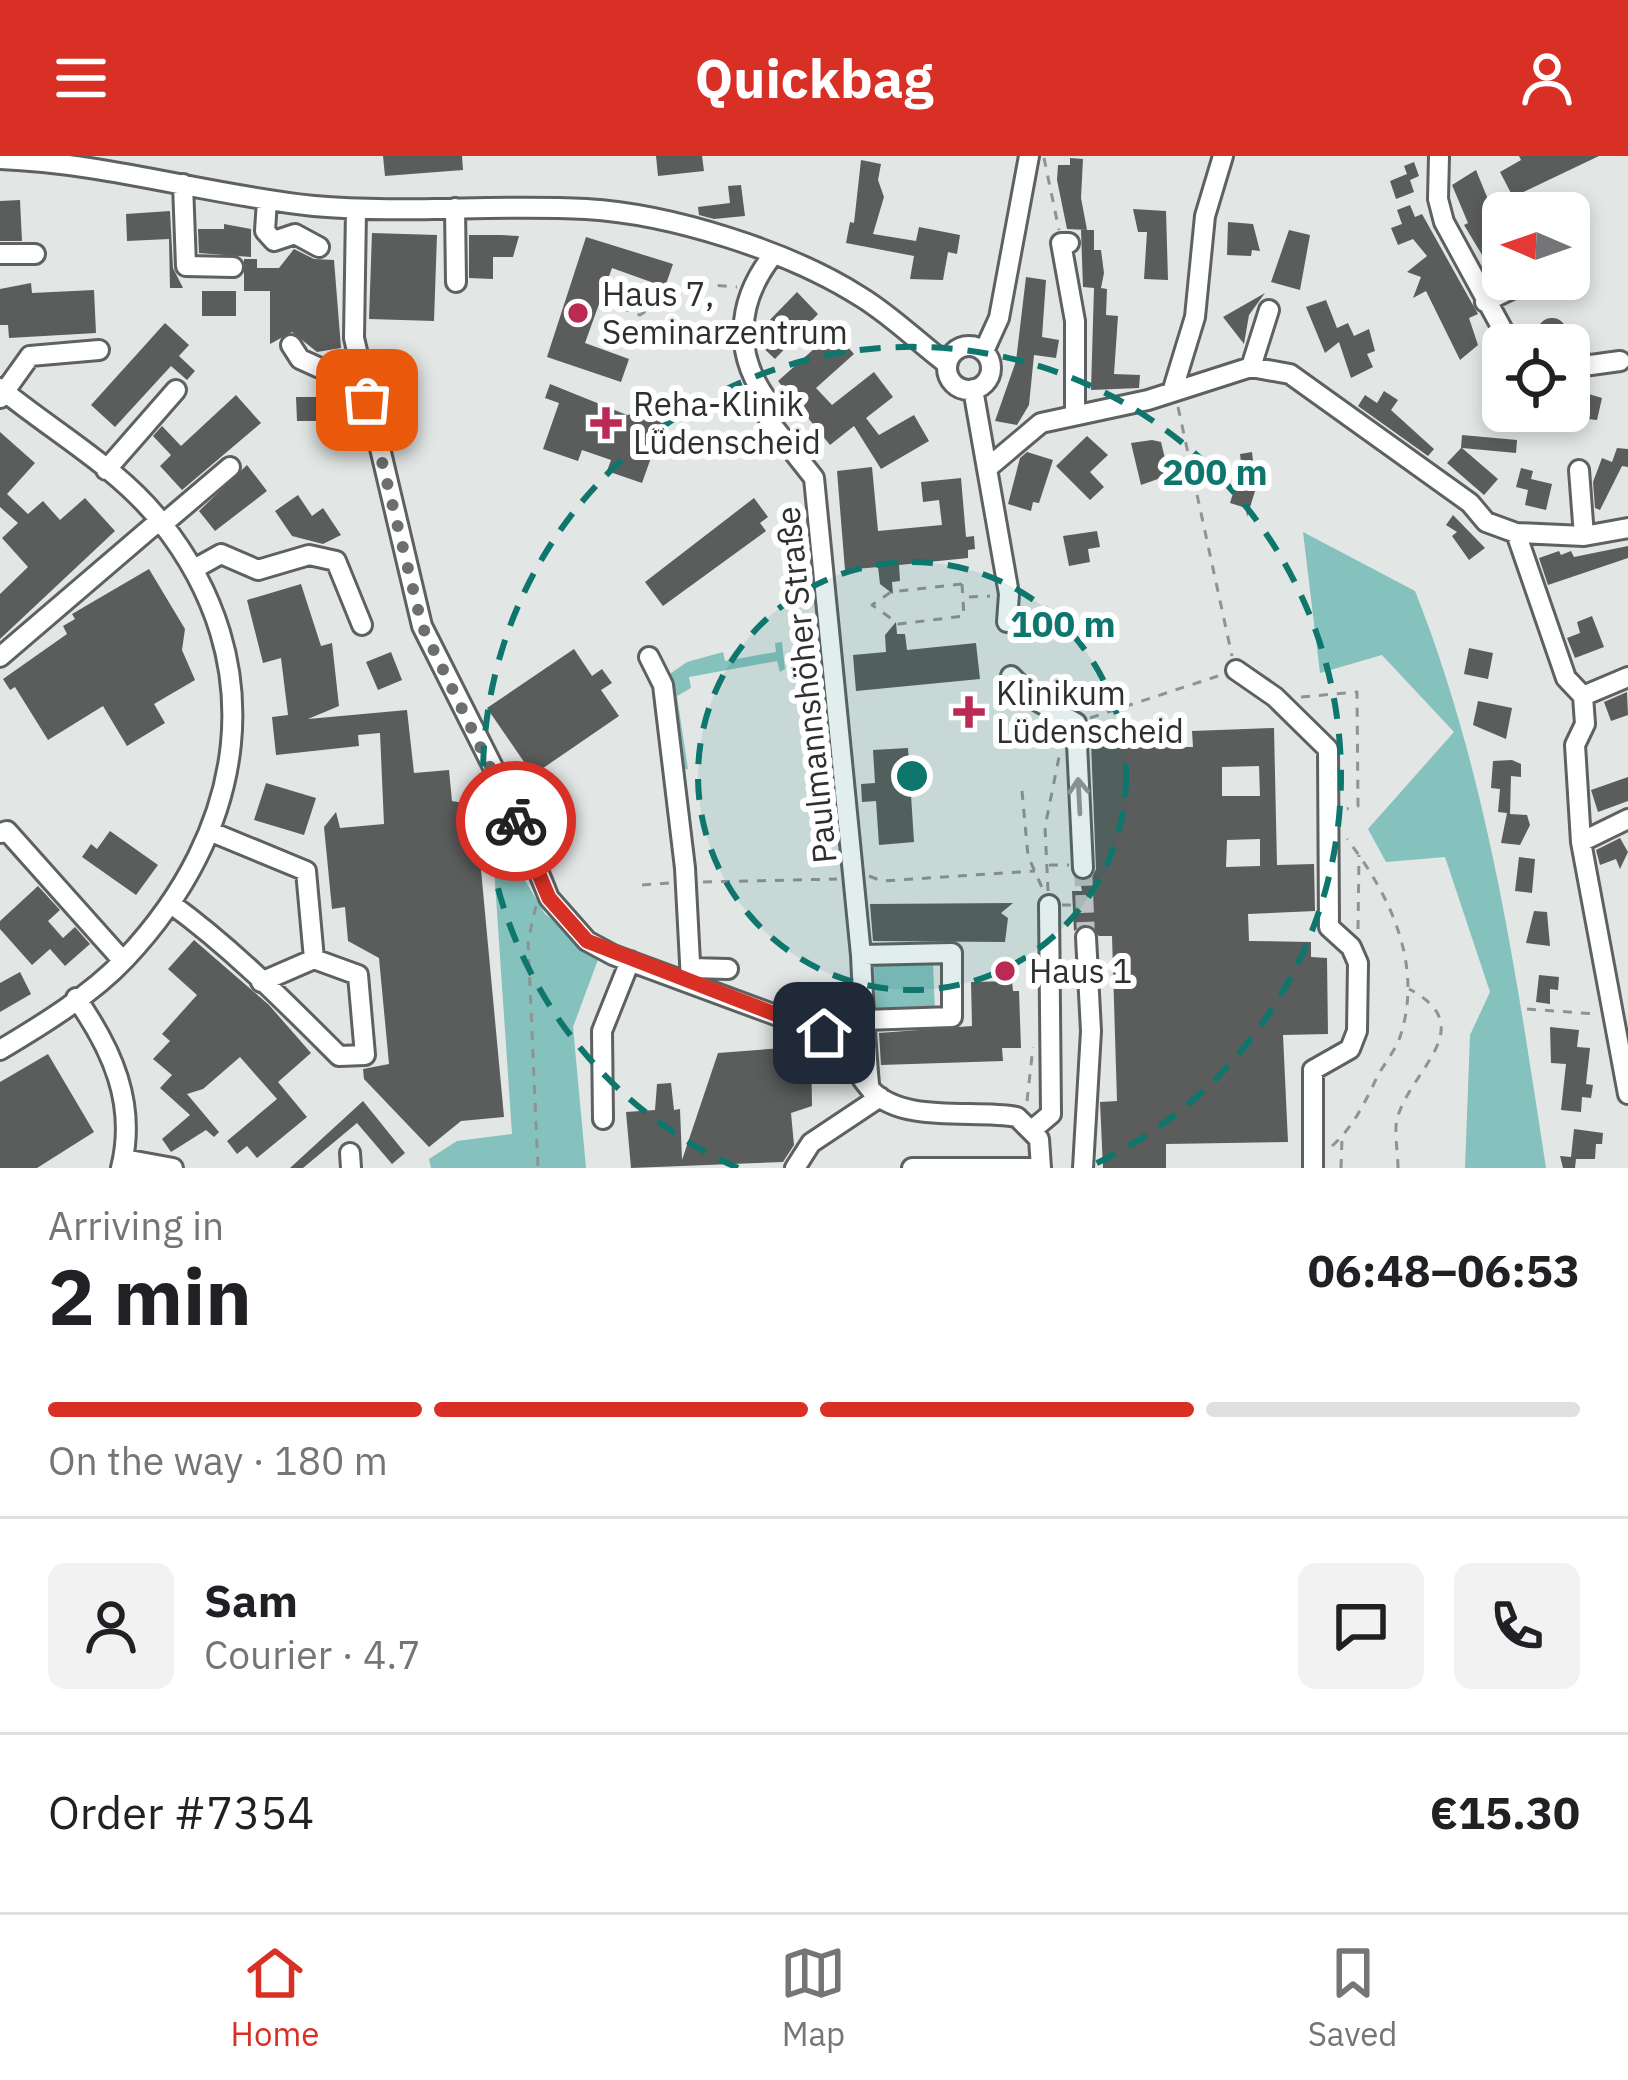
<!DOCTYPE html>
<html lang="en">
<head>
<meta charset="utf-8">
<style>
  body { margin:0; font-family:"IBM Plex Sans",sans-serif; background:#f2f2f2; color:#202124; height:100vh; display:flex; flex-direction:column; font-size:45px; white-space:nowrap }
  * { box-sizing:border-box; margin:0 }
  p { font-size:39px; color:#757577 }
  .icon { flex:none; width:66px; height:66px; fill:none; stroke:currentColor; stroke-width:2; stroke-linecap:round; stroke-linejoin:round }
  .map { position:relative; height:1012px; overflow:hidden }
  .drawer { display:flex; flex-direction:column; background:#fff; flex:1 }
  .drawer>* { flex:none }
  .needle { width:78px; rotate:272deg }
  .controls { position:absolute; left:1482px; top:36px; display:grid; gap:24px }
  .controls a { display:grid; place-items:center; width:108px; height:108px; border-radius:18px; background:#fff; box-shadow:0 6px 18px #0003; font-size:60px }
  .pin { position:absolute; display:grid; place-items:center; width:102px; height:102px; color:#fff; margin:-51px; border-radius:24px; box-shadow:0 6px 18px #0006 }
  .courier { position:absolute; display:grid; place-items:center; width:120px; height:120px; margin:-60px; border:9px solid #d93025; border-radius:50%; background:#fff; color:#222; box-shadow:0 3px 15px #0007 }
  .headline em { font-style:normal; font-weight:700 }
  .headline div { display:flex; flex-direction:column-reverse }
  .headline { display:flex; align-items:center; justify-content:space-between; height:204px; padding:0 48px }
  h1 { font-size:78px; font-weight:700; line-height:90px }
  .bar { display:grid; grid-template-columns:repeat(4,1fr); gap:18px 12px; align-content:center; height:144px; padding:0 48px }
  .bar i { height:15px; border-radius:9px; background:#e0e0e0 }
  .bar .on { background:#d93025 }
  .bar p { grid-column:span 4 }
  .line { display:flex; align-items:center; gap:30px; padding:0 48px; border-top:3px solid #e0e0e0 }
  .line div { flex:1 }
  .round { display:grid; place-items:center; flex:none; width:126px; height:126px; border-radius:18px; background:#f2f2f2 }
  header { display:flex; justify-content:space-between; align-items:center; height:156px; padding:0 48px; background:#d93025; color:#fff; font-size:54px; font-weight:700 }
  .dock { display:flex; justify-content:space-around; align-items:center; height:168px; border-top:3px solid #e0e0e0; background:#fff; font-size:33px; color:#757577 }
  .dock a { display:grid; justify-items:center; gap:6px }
  .dock .on { color:#d93025 }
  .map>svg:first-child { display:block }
</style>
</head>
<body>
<header><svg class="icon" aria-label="menu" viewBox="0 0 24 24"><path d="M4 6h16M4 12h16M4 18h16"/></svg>Quickbag<svg class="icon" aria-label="person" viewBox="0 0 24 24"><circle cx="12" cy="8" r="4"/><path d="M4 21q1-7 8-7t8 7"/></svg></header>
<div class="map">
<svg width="1628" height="1012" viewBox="0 0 1628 1012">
  <rect width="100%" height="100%" fill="#e2e6e5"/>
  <path fill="#85c1bd" d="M 1303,376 L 1415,435 C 1488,619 1516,817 1546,1012 L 1465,1012 L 1470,879 L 1490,836 L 1445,701 L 1386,706 L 1368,673 L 1454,576 L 1382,499 L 1320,517 Z
    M 782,486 L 785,513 L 780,516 L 777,505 L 689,521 L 691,532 L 677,540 L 688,613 L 679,614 L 667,520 L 687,506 L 723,496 L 725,505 L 776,496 L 775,487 Z
    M 491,667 L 545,758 L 599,801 L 573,871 L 586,1012 L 431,1012 L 429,1003 L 457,985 L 512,978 Z
    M 933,809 L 935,854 L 875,856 L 874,810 Z"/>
  <path fill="#5a5d5c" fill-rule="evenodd" d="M 383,0 L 462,0 L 463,14 L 385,20 Z
    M 656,0 L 702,0 L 704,15 L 658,20 Z
    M 1519,0 L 1599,0 L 1513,41 L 1500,16 L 1521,4 Z
    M 1070,2 L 1083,3 L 1081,42 L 1087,74 L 1067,73 L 1057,24 L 1058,9 L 1070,9 Z
    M 861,4 L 881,8 L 878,24 L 884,41 L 873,78 L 916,85 L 919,71 L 960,79 L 957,98 L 948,96 L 943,124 L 910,123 L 914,100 L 846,87 L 850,66 L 854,67 Z
    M 1414,6 L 1419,20 L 1410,24 L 1414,36 L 1396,43 L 1390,25 L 1407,18 L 1404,10 Z
    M 1476,14 L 1503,80 L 1503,98 L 1487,107 L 1464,69 L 1468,67 L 1452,29 Z
    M 741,29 L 745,60 L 714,63 L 699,59 L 698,51 L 730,47 L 728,30 Z
    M 20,44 L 22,85 L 0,85 L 0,45 Z
    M 1410,49 L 1415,61 L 1422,58 L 1478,158 L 1469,162 L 1478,189 L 1460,204 L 1426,135 L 1413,142 L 1421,121 L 1407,116 L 1427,100 L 1413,83 L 1398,89 L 1391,72 L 1402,68 L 1397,54 Z
    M 1133,53 L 1166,55 L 1168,124 L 1144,123 L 1147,76 L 1138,76 Z
    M 170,55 L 173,112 L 183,132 L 170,132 L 169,83 L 127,85 L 126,58 Z
    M 1228,66 L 1253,68 L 1260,95 L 1252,94 L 1251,100 L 1227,99 Z
    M 224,68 L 251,73 L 251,101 L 199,97 L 198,73 L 224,73 Z
    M 1081,74 L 1094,74 L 1094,94 L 1101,94 L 1104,117 L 1101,132 L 1107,133 L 1106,159 L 1118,160 L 1114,218 L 1140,219 L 1139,232 L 1091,234 L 1094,132 L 1083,131 Z
    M 1289,74 L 1310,79 L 1300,134 L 1271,126 Z
    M 372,77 L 437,79 L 434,165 L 369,163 Z
    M 469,79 L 501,79 L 519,80 L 513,101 L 493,101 L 493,123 L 469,122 Z
    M 586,81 L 673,108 L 665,131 L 612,112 L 585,187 L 629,203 L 621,226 L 547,201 Z
    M 294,93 L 314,103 L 334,104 L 341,192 L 317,196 L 292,176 L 270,188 L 270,135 L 244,135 L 244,103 L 257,103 L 257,112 L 279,112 Z
    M 1026,121 L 1046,124 L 1042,181 L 1059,184 L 1056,202 L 1034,199 L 1029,249 L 1017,269 L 995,265 L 1016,205 Z
    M 31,127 L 32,137 L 94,134 L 96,177 L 9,182 L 8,169 L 0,169 L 0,133 Z
    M 202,135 L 236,135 L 236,160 L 202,160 Z
    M 797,136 L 818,158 L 775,203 L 758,187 L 757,177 Z
    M 1265,137 L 1249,159 L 1244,188 L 1223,161 Z
    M 1326,144 L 1337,172 L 1348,167 L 1354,180 L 1369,173 L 1375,195 L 1367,198 L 1373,211 L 1351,222 L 1339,186 L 1325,197 L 1306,151 Z
    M1537 177a15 15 0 1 1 30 0a15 15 0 1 1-30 0Z
    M 165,167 L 189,189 L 179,200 L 195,215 L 187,224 L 171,210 L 115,271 L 91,249 Z
    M 834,175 L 854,198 L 816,232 L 832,249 L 874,216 L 893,241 L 866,262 L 879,279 L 914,259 L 929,285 L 881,313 L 854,270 L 830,289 L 778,225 Z
    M 550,228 L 627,259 L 644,256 L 663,268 L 642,327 L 607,315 L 611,304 L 582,294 L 578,305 L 543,293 L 559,247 L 545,242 Z
    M 1569,232 L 1602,242 L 1597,264 L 1579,262 L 1580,247 L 1569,246 Z
    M 1384,235 L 1398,244 L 1391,254 L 1434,293 L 1428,300 L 1358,250 L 1365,239 L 1377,247 Z
    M 236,239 L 261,267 L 182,334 L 160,310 L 171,299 L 153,280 L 162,270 L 181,290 Z
    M 296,241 L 346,241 L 346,274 L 321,274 L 321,265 L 297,265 Z
    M 0,276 L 35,307 L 7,338 L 28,358 L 43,345 L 60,364 L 85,342 L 115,375 L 0,483 L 0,438 L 28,411 L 2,382 L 18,367 L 0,351 Z
    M 1462,279 L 1517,284 L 1516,297 L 1462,292 L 1498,323 L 1484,339 L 1447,307 L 1461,292 Z
    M 1087,280 L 1108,299 L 1090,316 L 1104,331 L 1090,344 L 1056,310 Z
    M 1152,284 L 1161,286 L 1169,319 L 1141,329 L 1131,287 Z
    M 1617,292 L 1628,293 L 1628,311 L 1622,310 L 1600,354 L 1595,352 L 1593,326 L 1602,302 L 1612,306 Z
    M 1027,296 L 1053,304 L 1039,347 L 1033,346 L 1031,355 L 1008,348 L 1020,302 Z
    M 1252,296 L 1256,332 L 1247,361 L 1246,352 L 1230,347 L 1236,327 L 1244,329 L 1240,298 Z
    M 247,309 L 267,335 L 215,375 L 199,355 Z
    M 872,311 L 878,375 L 942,369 L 939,344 L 923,346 L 921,326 L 961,322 L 966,381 L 974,380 L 975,393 L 968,394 L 968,402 L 899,409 L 900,425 L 892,426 L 893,438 L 880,428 L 878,411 L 845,414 L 837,315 Z
    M 1521,312 L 1533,315 L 1531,323 L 1552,328 L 1546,354 L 1525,349 L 1528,334 L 1516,331 Z
    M 298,339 L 312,360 L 323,352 L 341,379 L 323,388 L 292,380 L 275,355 Z
    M 754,342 L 768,361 L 760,367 L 766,375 L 663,450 L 645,426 Z
    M 1453,359 L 1485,392 L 1469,404 L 1452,380 L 1457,376 L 1446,369 Z
    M 1097,375 L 1100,391 L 1088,393 L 1090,406 L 1069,410 L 1063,380 Z
    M 1628,390 L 1628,402 L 1548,429 L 1539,402 L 1559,395 L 1561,399 L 1571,395 L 1574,401 Z
    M 149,413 L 185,473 L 182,494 L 195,524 L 154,548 L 165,567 L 127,590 L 103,550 L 48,584 L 15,531 L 10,534 L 3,523 L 67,478 L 63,470 L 75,463 L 72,458 Z
    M 301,428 L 321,490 L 332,487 L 339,550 L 308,563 L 407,554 L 414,617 L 449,614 L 452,645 L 475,649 L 504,961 L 461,965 L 429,991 L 364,923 L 363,913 L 389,908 L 379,802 L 348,785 L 345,751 L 332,753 L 324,671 L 336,656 L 340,672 L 384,668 L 380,577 L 358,579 L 359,590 L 276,599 L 272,561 L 288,559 L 281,502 L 263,507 L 247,444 Z
    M 1592,460 L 1604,491 L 1575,502 L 1567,482 L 1580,477 L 1577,466 Z
    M 896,466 L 897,478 L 905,478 L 907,494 L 976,487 L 980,523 L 856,535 L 853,499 L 886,496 L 885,479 Z
    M 1469,492 L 1493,497 L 1488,523 L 1464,518 Z
    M 574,493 L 592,520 L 602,513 L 612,527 L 601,534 L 619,560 L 533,619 L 487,552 Z
    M 391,496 L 402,524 L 378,534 L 366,506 Z
    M 1627,536 L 1628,559 L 1611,565 L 1604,546 Z
    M 1478,545 L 1512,552 L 1506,583 L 1473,569 Z
    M 1274,572 L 1277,709 L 1314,708 L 1315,755 L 1248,758 L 1249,785 L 1311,786 L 1311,801 L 1327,802 L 1328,878 L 1283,879 L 1288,986 L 1166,988 L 1166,1012 L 1103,1012 L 1100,946 L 1117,945 L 1112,780 L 1099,780 L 1086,768 L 1074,775 L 1072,735 L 1082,735 L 1080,725 L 1091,723 L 1096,713 L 1091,587 L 1169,584 L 1169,591 L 1193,591 L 1192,575 ZM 1259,610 L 1260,640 L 1222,640 L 1222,611 ZM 1260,683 L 1260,710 L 1226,711 L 1227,684 Z
    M 908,592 L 914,686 L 879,689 L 876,645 L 862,646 L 861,628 L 875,627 L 873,594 Z
    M 1512,604 L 1521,608 L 1521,621 L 1511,620 L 1510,658 L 1527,659 L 1530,669 L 1520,689 L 1501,687 L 1507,657 L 1498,656 L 1500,633 L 1491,632 L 1493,605 Z
    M 1628,621 L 1628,645 L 1598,656 L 1591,634 Z
    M 266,627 L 316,642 L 304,679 L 254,664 Z
    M 110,675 L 158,709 L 136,739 L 82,701 L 91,688 L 97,693 Z
    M 1620,682 L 1628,696 L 1620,713 L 1616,703 L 1600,709 L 1596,694 Z
    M 1519,701 L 1535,703 L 1532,737 L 1515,735 Z
    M 38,730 L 60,754 L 48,765 L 63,782 L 75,771 L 90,788 L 65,810 L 50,793 L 32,809 L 0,773 L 0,765 Z
    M 1013,747 L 1001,757 L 1008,762 L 1005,786 L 873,785 L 870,748 Z
    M 1534,755 L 1547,756 L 1550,790 L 1526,787 Z
    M 194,784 L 269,849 L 311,897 L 278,926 L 307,961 L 257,1002 L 247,990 L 237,998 L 227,985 L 277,943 L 240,901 L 203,933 L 187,938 L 219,976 L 214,981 L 206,974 L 171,996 L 162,983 L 190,959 L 160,932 L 172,919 L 153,903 L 170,885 L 162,878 L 197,839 L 168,813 Z
    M 20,816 L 31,838 L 0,856 L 0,827 Z
    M 1539,819 L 1559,821 L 1558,834 L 1550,833 L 1550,848 L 1536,846 Z
    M 1012,825 L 1013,835 L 1019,835 L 1021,892 L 1002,892 L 1003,905 L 881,909 L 879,877 L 972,870 L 971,826 Z
    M 1550,871 L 1579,874 L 1577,891 L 1590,892 L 1586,928 L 1593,929 L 1591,942 L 1582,941 L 1581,956 L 1561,954 L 1566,908 L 1551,907 Z
    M 782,886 L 811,887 L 812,950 L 791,957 L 794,989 L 783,1006 L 631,1012 L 626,956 L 655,954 L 657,928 L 671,927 L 674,954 L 680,953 L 682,1004 L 718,897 L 783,892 Z
    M 48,898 L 94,976 L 37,1012 L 0,1012 L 0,926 Z
    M 363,945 L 405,997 L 392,1008 L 357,967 L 303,1012 L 290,1012 Z
    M 1574,973 L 1603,977 L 1602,988 L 1596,988 L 1595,1003 L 1576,1003 L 1575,1012 L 1563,1012 L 1560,1000 L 1571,1001 Z"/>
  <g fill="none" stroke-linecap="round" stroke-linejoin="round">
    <path stroke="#bec1c1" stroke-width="18" stroke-dasharray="18 9" stroke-linecap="butt" d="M 1083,712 L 1086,781"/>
    <g stroke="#5e6161" stroke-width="24">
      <path id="minor" d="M 1439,0 L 1438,43 L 1444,66 L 1511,189
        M 0,3 C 107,7 208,39 314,50 C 404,58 496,48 586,53 C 671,58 789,95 861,141 C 892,160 918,186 947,208
        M 183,28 L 186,110 L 233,111
        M 267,44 L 265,75 L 274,85 L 295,78 L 319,91
        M 455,52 L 456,126
        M 356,54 L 354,182 L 422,470 L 510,645 L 549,742 L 587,785 L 613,799 L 824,877 C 846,893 854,915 871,934 C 903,968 974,953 1017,961 L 1039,983 L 1041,1012
        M 1069,87 L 1061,87 L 1075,165 L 1075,257
        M 0,98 L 35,98
        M 773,99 C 735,147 733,201 771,249 L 769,265 L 814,322 L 861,799
        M 1485,146 L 1518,130
        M 291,189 L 300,203 L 320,212
        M947 212a22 22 0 1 1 44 0a22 22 0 1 1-44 0Z
        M 984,195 L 999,162 L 1029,0
        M 1251,211 L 1269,154
        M 1569,212 L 1620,205
        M 0,232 C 52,275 119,312 161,366 C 274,508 246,675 125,803 C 91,839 42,869 0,894
        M 973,233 L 1009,438 L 1007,466
        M 1173,233 L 1195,161 L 1205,60 L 1223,0
        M 0,242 L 30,200 L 99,194
        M 990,310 L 1041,267 L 1148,244 L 1251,211 L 1290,218 L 1470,347 L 1486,366 L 1516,377 L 1566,522 L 1583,540 L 1585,568 L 1575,589 L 1581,686 L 1628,938
        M 106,314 L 176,234
        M 1579,314 L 1584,380
        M 163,368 L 230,311
        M 1516,377 L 1584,380 L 1628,372
        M 194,413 L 221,398 L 258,414 L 309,399 L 336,405 L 362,469
        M 0,501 L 160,364
        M 649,501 L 663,529 L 685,712 L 691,825
        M 1236,514 L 1275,541 L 1328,593 L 1329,771 L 1351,791 L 1358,807 L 1357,875 L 1350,893 L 1313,914 L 1313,1012
        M 1011,520 L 1034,543 L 1076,567 L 1083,712
        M 1583,540 L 1628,521
        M 209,675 L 306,715 L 314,803
        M 0,677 L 7,675 L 123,805
        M 1581,686 L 1628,663
        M 170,747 C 232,792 285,846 339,900 L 365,899 L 358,819 L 314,803 L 261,826
        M 691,812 L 728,813
        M 76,842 C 112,893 137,948 121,1012
        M 864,864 L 952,861 L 952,797 L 861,799 C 863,842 865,885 869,928
        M 603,963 L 602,875 L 630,805
        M 1032,974 L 1051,958 L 1049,749
        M 350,997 L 351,1012
        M 124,1003 L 173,1012
        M 795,1012 L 811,987 L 880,941
        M 912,1012 L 1041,1012
        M 1083,1012 L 1091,875 L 1086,781"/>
    </g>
    <path stroke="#909392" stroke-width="3" stroke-dasharray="9 9" stroke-linecap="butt" d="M 1044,2 L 1059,74
      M 604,145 L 640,159 L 689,127 L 737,131
      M 1178,251 L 1232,500
      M 962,428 L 964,460 L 899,468 L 872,449 L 891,436 Z
      M 969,441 L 990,440
      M 1301,541 L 1357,536 L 1358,650 L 1347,653
      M 1090,562 L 1218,520
      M 1022,635 L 1028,700 L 1044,736
      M 1049,709 L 1069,709
      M 869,720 L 882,725 L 1035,715
      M 703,726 L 837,723
      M 642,729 L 669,727
      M 1048,735 L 1045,671 L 1061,591
      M 1062,749 L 1073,749
      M 536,750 L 528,785 L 538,1012
      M 1358,773 L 1359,699
      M 1527,853 L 1596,858
      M 1027,945 L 1033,891
      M 1332,990 C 1353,971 1365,947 1377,921 C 1384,908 1395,895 1400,881 C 1424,809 1390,739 1347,683
      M 1341,1012 L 1342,982
      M 1398,1012 C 1398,997 1394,977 1397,963 C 1410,914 1482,871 1409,833"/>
    <use href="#minor" stroke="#fff" stroke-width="18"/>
  </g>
  <defs><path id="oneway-shaft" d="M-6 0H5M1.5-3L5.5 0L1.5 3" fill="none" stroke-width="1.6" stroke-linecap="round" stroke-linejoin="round" transform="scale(3)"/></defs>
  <use stroke="#969797" href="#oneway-shaft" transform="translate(1079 640) rotate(-93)"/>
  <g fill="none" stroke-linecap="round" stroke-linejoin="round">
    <path stroke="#6d6f6f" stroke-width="12" stroke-dasharray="0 21.6" d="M 367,244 L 422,470 L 516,665"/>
    <path stroke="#d93025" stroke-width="15" d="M 516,665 L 549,742 L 587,785 L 824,877"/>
  </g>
  <circle cx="912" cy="620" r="214" fill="#0f766e" fill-opacity=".12"/>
  <g fill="none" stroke="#0f766e" stroke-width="6" stroke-dasharray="21 15">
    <circle cx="912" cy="620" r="214"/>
    <path d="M738 1012A429 429 0 1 1 1086 1012"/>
  </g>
  <g fill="#ba2a52" stroke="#fff" stroke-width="4.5">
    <circle cx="578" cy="157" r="12"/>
    <path d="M600 249h12v12h12v12h-12v12h-12v-12h-12v-12h12z"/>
    <path d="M963 538h12v12h12v12h-12v12h-12v-12h-12v-12h12z"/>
    <circle cx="1005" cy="815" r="12"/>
  </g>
  <g text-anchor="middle" stroke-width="12" stroke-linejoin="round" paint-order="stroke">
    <g font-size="33" fill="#2e2f2f" stroke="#fff" text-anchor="start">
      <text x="602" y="150">Haus 7,<tspan x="602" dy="38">Seminarzentrum</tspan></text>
      <text x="633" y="260">Reha-Klinik<tspan x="633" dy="38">Lüdenscheid</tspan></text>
      <text x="996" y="549">Klinikum<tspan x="996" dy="38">Lüdenscheid</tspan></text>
      <text x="1029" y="827">Haus 1</text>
    </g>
    <g font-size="33" fill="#2e2f2f" stroke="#fff">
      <text transform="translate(806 529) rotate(-96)" y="12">Paulmannshöher Straße</text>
    </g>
  </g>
  <circle cx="912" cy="620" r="18" fill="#0f766e" stroke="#fff" stroke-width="6"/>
  <g font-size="36" text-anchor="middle" font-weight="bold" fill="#0f766e" stroke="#fff" stroke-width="12" stroke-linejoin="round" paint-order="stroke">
    <text x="1215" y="329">200 m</text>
    <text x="1063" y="481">100 m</text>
  </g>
</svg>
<div class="controls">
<a><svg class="needle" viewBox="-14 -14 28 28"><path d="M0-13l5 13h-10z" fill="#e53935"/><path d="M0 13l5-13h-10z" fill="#757577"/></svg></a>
<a><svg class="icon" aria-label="locate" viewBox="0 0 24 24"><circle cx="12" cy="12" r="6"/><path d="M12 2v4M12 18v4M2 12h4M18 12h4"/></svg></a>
</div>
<div class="pin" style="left:367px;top:244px;background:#ea580c"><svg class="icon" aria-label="bag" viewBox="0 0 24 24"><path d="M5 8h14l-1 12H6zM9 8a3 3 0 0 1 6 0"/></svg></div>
<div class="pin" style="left:824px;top:877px;background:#1f2937"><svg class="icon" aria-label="home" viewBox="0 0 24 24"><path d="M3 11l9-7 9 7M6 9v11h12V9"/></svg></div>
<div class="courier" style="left:516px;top:665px"><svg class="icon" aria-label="bike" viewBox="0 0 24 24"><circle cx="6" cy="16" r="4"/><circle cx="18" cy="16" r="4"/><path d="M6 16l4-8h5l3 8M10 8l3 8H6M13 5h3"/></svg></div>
</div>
<section class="drawer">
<div class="headline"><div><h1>2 min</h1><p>Arriving in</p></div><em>06:48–06:53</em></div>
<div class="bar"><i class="on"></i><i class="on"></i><i class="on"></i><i></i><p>On the way · 180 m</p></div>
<div class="line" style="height:216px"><a class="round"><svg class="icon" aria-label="person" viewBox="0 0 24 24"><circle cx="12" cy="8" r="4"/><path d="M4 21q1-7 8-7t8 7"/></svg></a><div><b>Sam</b><p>Courier · 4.7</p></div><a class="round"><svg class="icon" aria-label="chat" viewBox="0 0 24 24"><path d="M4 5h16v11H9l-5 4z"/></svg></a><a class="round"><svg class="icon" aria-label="phone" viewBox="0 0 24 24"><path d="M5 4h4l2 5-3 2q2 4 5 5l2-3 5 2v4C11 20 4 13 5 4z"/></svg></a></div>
<div class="line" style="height:156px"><div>Order #7354</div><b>€15.30</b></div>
</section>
<nav class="dock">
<a class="on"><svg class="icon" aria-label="home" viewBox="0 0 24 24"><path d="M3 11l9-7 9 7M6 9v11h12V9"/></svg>Home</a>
<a><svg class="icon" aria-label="map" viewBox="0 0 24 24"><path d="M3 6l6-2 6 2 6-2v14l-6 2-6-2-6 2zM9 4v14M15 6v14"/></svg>Map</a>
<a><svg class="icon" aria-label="saved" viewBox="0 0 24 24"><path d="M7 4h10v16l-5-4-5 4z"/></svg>Saved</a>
</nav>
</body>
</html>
